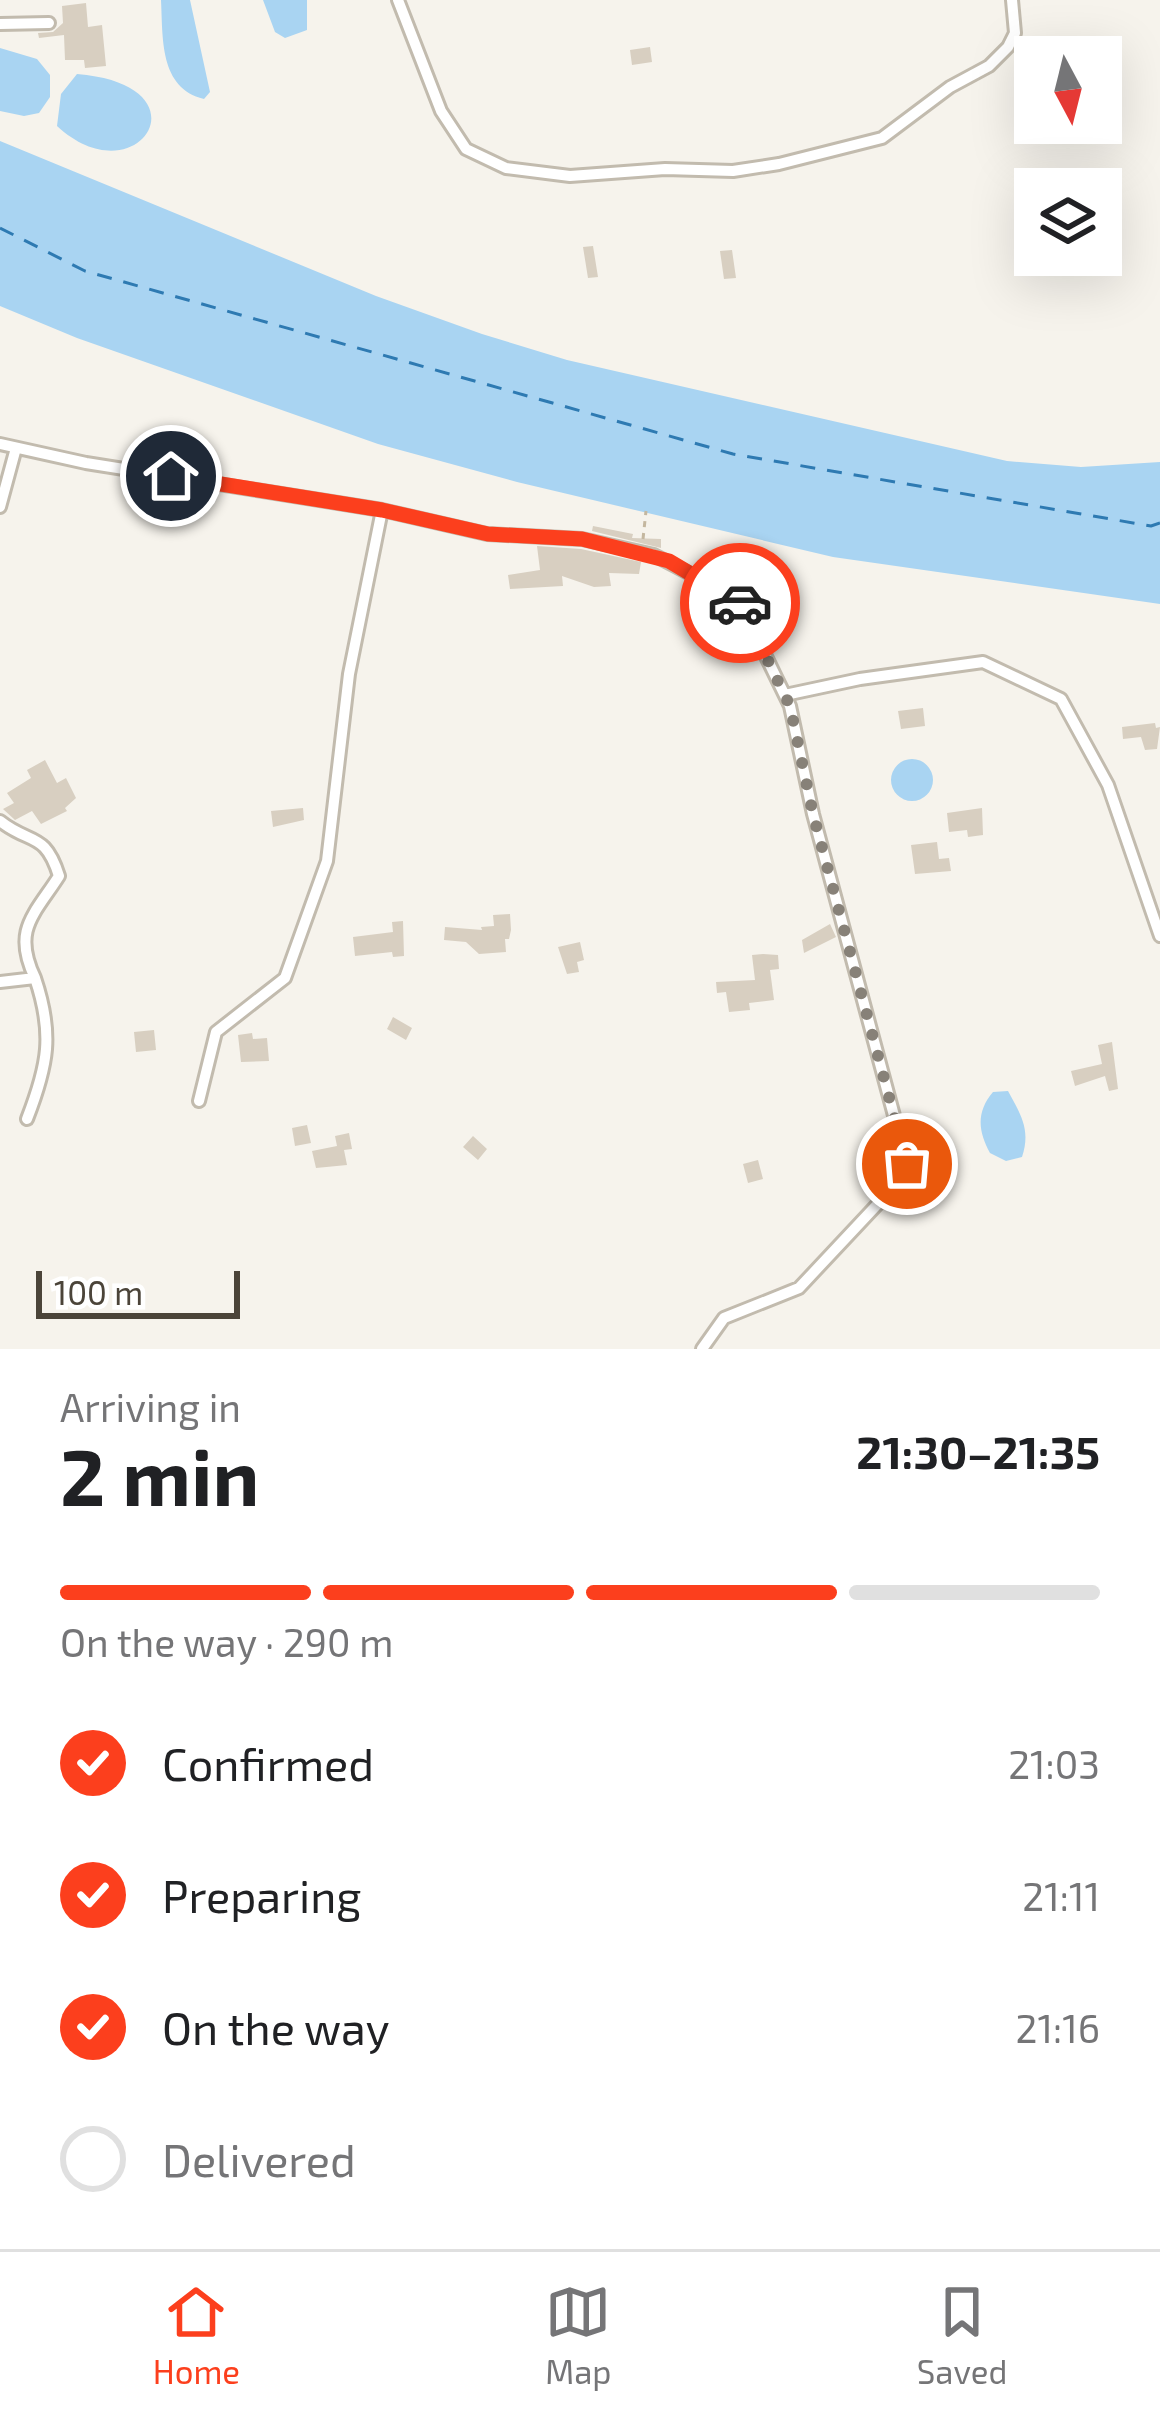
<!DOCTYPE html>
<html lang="en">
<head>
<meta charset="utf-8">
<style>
  body { margin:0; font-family:"Exo 2",sans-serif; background:#f2f2f2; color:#202124; height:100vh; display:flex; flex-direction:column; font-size:45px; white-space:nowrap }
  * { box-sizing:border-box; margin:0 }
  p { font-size:39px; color:#757577 }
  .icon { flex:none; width:66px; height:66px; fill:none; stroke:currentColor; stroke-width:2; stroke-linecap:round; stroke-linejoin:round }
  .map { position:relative; height:1349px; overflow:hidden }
  .panel { display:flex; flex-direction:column; background:#fff; flex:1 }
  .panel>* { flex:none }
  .needle { width:78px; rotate:173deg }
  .controls { position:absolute; left:1014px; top:36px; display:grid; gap:24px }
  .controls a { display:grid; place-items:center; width:108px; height:108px; border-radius:0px; background:#fff; box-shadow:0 12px 48px #0002; font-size:60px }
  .scale { position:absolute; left:36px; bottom:30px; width:204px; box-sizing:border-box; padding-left:12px; border:6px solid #4b4439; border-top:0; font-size:33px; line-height:42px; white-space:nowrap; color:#4b4439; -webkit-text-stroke:9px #fff; paint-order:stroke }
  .pin { position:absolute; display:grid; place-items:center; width:102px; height:102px; color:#fff; margin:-51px; border:6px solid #fff; border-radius:50%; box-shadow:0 3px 12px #0007 }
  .courier { position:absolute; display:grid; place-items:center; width:120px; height:120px; margin:-60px; border:9px solid #fc3f1d; border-radius:50%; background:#fff; color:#222; box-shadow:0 3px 15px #0007 }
  .head em { font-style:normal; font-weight:700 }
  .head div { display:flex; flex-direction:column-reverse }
  .head { display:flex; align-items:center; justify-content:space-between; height:204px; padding:0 60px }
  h1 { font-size:78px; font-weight:700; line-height:90px }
  .bar { display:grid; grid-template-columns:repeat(4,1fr); gap:18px 12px; align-content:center; height:144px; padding:0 60px }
  .bar i { height:15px; border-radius:9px; background:#e0e0e0 }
  .bar .selected { background:#fc3f1d }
  .bar p { grid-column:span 4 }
  ol { padding:0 60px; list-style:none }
  li { display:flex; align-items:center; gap:36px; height:132px }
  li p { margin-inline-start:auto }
  li .icon { padding:12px; border-radius:50%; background:#fc3f1d; color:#fff; stroke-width:4 }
  li:last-child { color:#757577 }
  li i { width:66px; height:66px; border:6px solid #e0e0e0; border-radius:50% }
  .dock { display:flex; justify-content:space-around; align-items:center; height:168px; border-top:3px solid #e0e0e0; background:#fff; font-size:33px; color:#757577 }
  .dock a { display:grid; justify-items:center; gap:6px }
  .dock .selected { color:#fc3f1d }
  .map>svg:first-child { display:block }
</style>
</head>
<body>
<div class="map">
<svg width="1160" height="1349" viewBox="0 0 1160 1349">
  <rect width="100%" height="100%" fill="#f6f3ec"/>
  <path fill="#a9d4f2" d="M 161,0 L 190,0 L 210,92 L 204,99 C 159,88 163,38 161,0 Z
    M 263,0 L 307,0 L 307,30 L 285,38 L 275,32 Z
    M 0,48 L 37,59 L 50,75 L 50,97 L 39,113 L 24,116 L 0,111 Z
    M 77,74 C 212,85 137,200 57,126 L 61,94 Z
    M 0,141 L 376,296 L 482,334 L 567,360 L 1007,461 L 1081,467 L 1160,462 L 1160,604 L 833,557 L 517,482 L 378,444 L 77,338 L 0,306 Z
    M891 780a21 21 0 1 1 42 0a21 21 0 1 1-42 0Z
    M 1008,1091 C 1021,1115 1031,1130 1022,1157 L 1006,1161 L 990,1153 C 978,1131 976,1112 993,1092 Z"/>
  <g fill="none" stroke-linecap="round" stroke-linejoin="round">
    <path stroke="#2e7ab2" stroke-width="3" stroke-dasharray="15 12" stroke-linecap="butt" d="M 0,228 L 85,271 L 733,454 L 1151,526 L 1160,523"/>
  </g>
  <path fill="#d8cfc1" d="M 86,3 L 88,27 L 102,25 L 106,66 L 85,68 L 84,60 L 65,60 L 64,35 L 39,38 L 38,33 L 53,32 L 63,23 L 62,6 Z
    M 650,47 L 652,62 L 632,65 L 630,50 Z
    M 593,246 L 598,277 L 588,278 L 583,247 Z
    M 732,250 L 736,278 L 724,279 L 720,251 Z
    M 593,526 L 633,534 L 632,538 L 661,539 L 661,548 L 592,531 Z
    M 537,546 L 581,549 L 641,562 L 639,574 L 609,573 L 611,586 L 594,587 L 562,576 L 563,586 L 510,589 L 508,575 L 540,570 Z
    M 923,708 L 925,726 L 901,729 L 898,711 Z
    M 1155,723 L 1156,728 L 1160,727 L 1157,749 L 1145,750 L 1141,737 L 1123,739 L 1122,727 Z
    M 45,760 L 57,783 L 66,778 L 76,798 L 65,808 L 67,811 L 41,824 L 32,811 L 15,820 L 3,809 L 14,803 L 7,793 L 31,778 L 27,770 Z
    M 303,808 L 304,820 L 273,827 L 271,811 Z
    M 982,808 L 983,835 L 968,837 L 967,830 L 949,832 L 947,813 Z
    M 937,842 L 939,859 L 949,858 L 951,871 L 915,874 L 911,845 Z
    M 510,914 L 511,930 L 509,939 L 505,939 L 506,952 L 479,954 L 466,942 L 444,940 L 445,927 L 482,930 L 481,927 L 494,926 L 493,915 Z
    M 403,921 L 404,956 L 393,957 L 392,952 L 355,956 L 353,937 L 393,932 L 392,922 Z
    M 830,924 L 836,937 L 804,953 L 802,940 Z
    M 580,942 L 584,960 L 577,962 L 579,972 L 567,974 L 558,947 Z
    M 763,954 L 778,955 L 779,969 L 770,970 L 774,1000 L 749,1003 L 750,1010 L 729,1012 L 726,992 L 717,993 L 716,982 L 755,980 L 752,955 Z
    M 393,1017 L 412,1028 L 406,1040 L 387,1029 Z
    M 154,1030 L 156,1050 L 136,1052 L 134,1032 Z
    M 252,1033 L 253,1039 L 267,1038 L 269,1061 L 241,1062 L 238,1035 Z
    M 1112,1042 L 1118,1089 L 1109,1091 L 1105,1076 L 1075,1086 L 1071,1071 L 1102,1064 L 1098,1045 Z
    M 307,1125 L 311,1143 L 295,1146 L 292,1128 Z
    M 349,1133 L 352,1149 L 344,1150 L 347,1165 L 316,1168 L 312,1151 L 337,1146 L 335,1136 Z
    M 473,1136 L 487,1149 L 478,1160 L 463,1147 Z
    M 758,1160 L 763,1179 L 748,1183 L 743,1164 Z"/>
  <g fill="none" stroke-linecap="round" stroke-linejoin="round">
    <g stroke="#c2bbae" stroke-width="16">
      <path id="street" d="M 398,0 L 441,111 L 466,149 L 506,168 L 570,176 L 665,169 L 733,171 L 779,164 L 882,138 L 950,87 L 989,66 L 1008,47 L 1015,33 L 1012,0
        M 0,24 L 49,23
        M 0,444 L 86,463 L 382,510 L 487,534 L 582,539 L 654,555 L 738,599 L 790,706 L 813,814 L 907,1164 L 903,1177 L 799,1288 L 724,1318 L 702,1349
        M 0,507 L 16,448
        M 785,695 L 860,679 L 983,662 L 1061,699 L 1108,785 L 1160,936
        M 0,821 C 30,845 45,831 59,876 C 34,915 12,930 35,978
        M 0,982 L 35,978 C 54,1034 48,1065 27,1119
        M 199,1101 L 216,1032 L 285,978 L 327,861 L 349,674 L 382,510"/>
    </g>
    <path stroke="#c4b79f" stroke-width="3" stroke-dasharray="6 6" stroke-linecap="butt" d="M 643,539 L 646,511"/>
    <use href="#street" stroke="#fff" stroke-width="10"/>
  </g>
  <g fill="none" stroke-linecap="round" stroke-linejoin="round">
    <path stroke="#878178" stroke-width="12" stroke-dasharray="0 21.6" d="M 740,603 L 790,706 L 813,814 L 907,1164"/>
    <path stroke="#fc3f1d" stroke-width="15" d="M 171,476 L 382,510 L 488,534 L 582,539 L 669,561 L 740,603"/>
  </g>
</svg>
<div class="controls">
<a><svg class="needle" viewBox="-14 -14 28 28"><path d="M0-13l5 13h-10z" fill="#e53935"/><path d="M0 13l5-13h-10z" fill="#757577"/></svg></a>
<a><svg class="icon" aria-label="layers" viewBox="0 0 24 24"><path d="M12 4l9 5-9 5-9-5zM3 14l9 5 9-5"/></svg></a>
</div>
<div class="scale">100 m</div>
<div class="pin" style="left:907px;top:1164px;background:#ea580c"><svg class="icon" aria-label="bag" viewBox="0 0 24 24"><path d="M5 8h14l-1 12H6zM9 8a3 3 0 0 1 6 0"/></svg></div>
<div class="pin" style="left:171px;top:476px;background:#1f2937"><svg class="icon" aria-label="home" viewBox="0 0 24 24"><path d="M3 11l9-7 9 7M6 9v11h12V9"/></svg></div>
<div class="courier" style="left:740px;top:603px"><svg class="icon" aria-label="car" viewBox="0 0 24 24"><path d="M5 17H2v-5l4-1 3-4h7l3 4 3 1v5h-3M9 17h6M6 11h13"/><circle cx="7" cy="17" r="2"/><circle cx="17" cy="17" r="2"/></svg></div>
</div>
<section class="panel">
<div class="head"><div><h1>2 min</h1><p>Arriving in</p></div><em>21:30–21:35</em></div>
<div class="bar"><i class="selected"></i><i class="selected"></i><i class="selected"></i><i></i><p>On the way · 290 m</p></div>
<ol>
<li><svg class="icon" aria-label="check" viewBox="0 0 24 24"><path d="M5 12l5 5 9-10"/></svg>Confirmed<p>21:03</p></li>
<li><svg class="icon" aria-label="check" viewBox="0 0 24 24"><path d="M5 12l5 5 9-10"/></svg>Preparing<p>21:11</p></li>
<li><svg class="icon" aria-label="check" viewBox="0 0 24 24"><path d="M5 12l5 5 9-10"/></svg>On the way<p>21:16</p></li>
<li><i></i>Delivered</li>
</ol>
</section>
<nav class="dock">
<a class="selected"><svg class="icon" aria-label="home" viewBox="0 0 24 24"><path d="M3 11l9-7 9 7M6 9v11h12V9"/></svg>Home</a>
<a><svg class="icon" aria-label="map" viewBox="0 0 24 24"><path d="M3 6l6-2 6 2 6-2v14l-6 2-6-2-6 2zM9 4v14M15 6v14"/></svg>Map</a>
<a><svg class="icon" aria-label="saved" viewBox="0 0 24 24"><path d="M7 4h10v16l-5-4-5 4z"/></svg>Saved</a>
</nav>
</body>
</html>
